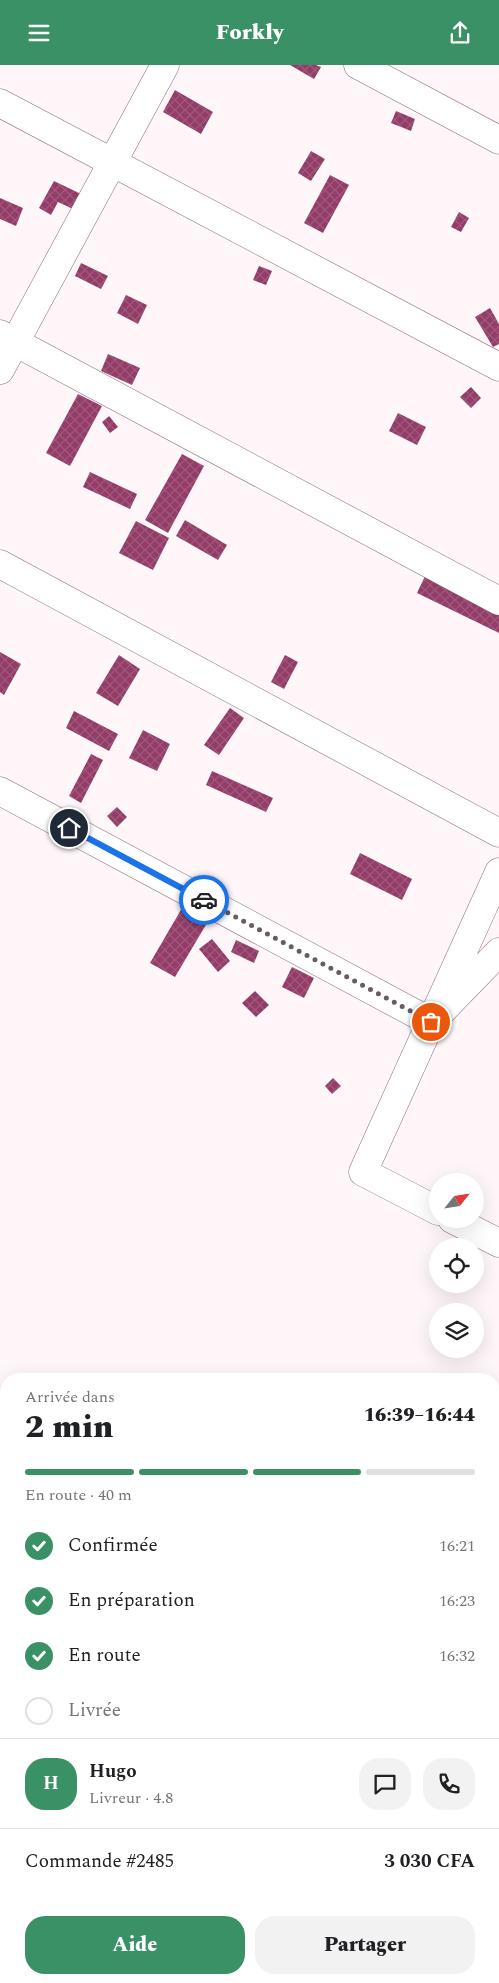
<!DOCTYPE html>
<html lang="fr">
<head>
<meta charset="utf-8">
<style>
  body { margin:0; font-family:Spectral,serif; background:#f2f2f2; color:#202124; height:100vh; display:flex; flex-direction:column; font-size:19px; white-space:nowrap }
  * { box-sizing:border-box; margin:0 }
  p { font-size:16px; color:#757577 }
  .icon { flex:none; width:28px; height:28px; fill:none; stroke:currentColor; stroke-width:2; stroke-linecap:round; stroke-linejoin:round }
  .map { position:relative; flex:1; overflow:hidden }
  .side { position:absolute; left:0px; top:1308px; width:500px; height:611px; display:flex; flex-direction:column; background:#fff; border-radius:20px 20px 0 0; box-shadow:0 5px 20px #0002 }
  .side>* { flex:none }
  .needle { width:32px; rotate:60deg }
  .controls { position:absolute; left:429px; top:1108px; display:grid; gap:10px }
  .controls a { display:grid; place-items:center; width:55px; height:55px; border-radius:50%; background:#fff; box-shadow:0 5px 20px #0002; font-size:25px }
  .pin { position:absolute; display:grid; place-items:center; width:42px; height:42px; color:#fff; margin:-21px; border:2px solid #fff; border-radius:50%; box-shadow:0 1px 5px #0007 }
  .courier { position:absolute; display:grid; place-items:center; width:50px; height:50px; margin:-25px; border:4px solid #1a73e8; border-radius:50%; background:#fff; color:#222; box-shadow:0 1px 6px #0007 }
  .headline em { font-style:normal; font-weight:800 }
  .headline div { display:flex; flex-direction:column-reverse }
  .headline { display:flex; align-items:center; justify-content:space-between; height:85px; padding:0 25px }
  h1 { font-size:32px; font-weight:800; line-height:38px }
  .bar { display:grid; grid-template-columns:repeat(4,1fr); gap:8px 5px; align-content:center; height:60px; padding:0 25px }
  .bar i { height:6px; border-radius:4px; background:#e0e0e0 }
  .bar .on { background:#3a9165 }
  .bar p { grid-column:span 4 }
  .line { display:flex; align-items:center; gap:12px; padding:0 25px; border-top:1px solid #e0e0e0 }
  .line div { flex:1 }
  .round { display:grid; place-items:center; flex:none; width:52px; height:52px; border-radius:20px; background:#f2f2f2 }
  ol { padding:0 25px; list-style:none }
  li { display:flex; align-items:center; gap:15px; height:55px }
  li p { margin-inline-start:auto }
  li .icon { padding:5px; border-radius:50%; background:#3a9165; color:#fff; stroke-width:4 }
  li:last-child { color:#757577 }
  li i { width:28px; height:28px; border:2px solid #e0e0e0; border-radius:50% }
  .cta { display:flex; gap:10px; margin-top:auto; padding:10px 25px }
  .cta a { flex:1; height:58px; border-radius:20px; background:#3a9165; color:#fff; font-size:20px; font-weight:800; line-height:58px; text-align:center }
  .cta a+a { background:#f2f2f2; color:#202124 }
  header { display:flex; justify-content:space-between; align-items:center; height:65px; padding:0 25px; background:#3a9165; color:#fff; font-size:22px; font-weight:800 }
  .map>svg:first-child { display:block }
</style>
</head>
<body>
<header><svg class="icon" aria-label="menu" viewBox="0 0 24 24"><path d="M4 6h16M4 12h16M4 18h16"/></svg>Forkly<svg class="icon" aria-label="share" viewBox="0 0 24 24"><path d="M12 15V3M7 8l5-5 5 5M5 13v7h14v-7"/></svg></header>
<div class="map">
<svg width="499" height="1918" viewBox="0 0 499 1918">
  <defs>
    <pattern id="building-cross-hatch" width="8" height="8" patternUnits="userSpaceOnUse" patternTransform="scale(1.25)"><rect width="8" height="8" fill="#943b67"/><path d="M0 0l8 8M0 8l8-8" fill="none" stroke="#9d5a7b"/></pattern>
  </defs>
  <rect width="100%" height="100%" fill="#fef6f9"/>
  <path fill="url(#building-cross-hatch)" d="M 290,0 L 316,0 L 321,2 L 314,14 Z
    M 175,25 L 213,47 L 201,69 L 163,47 Z
    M 396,46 L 415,54 L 411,66 L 391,58 Z
    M 311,86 L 325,94 L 311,116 L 298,108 Z
    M 330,110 L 349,120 L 323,168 L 304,158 Z
    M 54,116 L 81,129 L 73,144 L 58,137 L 51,150 L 39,143 Z
    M 0,133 L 23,143 L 16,161 L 0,154 Z
    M 459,147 L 469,153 L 461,167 L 451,162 Z
    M 81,198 L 108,211 L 101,224 L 75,211 Z
    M 259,201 L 272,206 L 266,220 L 253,215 Z
    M 126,230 L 147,240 L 138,259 L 117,248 Z
    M 490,243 L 499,259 L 499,279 L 493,282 L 475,252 Z
    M 108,289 L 140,303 L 132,320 L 101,306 Z
    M 471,322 L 481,333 L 471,343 L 460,332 Z
    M 78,329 L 102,341 L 70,401 L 46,388 Z
    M 398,348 L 426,362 L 417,380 L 389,366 Z
    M 109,351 L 118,362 L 110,368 L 102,357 Z
    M 182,389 L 204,401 L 168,468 L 145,455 Z
    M 90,407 L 137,429 L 130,444 L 83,422 Z
    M 185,455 L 227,480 L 218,495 L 176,471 Z
    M 136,456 L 169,473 L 153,505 L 119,488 Z
    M 426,509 L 499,544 L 499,568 L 417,528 Z
    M 0,587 L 21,599 L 4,630 L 0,627 Z
    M 119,590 L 140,604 L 118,641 L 96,628 Z
    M 285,590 L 298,597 L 284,624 L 271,617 Z
    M 230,643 L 244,653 L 219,690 L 204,680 Z
    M 74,646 L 118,669 L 109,686 L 66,663 Z
    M 143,665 L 170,679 L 157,706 L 129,693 Z
    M 91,689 L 103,695 L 81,738 L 69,731 Z
    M 212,706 L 273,733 L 266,747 L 206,720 Z
    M 117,742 L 127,752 L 117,762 L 107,751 Z
    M 360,788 L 412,814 L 402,835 L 350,809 Z
    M 182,843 L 207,858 L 175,912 L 150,898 Z
    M 212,874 L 230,896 L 218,907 L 199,884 Z
    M 236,875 L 259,886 L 254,898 L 231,887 Z
    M 292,902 L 314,913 L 304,933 L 282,922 Z
    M 255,926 L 269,940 L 256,952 L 242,938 Z
    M 333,1013 L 341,1021 L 332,1029 L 325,1021 Z"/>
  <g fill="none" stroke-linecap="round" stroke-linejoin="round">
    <g stroke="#8e6b79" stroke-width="29">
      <path id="minor" d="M 358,0 L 499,75
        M 0,38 L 499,302
        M 0,269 L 499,536
        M 0,305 L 165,0
        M 0,499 L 499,768
        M 0,726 L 431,957 L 499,887
        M 438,1146 L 363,1107 L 499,807
        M 452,1154 L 499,1178"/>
    </g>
    <path stroke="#aaa0a4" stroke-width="3" stroke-dasharray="5 2.5" stroke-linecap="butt" d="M 494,1539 L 499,1534
      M 46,1918 L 53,1912"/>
    <use href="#minor" stroke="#fff" stroke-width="28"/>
  </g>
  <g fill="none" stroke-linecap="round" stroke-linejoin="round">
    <path stroke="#675c61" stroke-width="5" stroke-dasharray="0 9" d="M 204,835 L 431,957"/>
    <path stroke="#1a73e8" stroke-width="6" d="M 69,763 L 204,835"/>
  </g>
</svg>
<div class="controls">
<a><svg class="needle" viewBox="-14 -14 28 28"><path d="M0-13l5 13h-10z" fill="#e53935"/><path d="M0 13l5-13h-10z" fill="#757577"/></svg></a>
<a><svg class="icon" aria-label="locate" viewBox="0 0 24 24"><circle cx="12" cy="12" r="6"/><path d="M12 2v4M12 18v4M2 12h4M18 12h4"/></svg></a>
<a><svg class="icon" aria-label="layers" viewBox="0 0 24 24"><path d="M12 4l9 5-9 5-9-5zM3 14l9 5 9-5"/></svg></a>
</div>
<div class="pin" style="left:431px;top:957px;background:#ea580c"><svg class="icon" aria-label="bag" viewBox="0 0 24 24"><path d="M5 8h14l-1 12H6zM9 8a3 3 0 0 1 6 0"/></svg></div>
<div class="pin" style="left:69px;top:763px;background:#1f2937"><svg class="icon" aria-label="home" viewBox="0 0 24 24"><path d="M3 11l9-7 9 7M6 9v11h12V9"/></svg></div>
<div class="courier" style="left:204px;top:835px"><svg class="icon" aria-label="car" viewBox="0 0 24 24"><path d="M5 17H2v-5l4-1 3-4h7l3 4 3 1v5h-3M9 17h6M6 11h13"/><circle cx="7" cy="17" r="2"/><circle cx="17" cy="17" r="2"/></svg></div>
<section class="side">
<div class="headline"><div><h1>2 min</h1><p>Arrivée dans</p></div><em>16:39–16:44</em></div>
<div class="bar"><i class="on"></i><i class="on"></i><i class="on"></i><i></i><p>En route · 40 m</p></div>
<ol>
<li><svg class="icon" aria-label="check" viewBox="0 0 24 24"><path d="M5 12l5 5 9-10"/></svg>Confirmée<p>16:21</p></li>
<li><svg class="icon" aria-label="check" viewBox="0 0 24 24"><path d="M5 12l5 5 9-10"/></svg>En préparation<p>16:23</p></li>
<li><svg class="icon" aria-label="check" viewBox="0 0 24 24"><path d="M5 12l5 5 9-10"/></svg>En route<p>16:32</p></li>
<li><i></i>Livrée</li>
</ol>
<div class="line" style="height:90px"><b class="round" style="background:#3a9165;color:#fff">H</b><div><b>Hugo</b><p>Livreur · 4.8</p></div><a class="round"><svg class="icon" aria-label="chat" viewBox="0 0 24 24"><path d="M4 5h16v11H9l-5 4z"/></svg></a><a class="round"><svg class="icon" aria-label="phone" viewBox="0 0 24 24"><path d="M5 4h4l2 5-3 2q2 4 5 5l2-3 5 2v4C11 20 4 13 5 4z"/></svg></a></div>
<div class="line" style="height:65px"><div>Commande #2485</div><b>3 030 CFA</b></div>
<div class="cta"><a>Aide</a><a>Partager</a></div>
</section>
</div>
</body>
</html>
